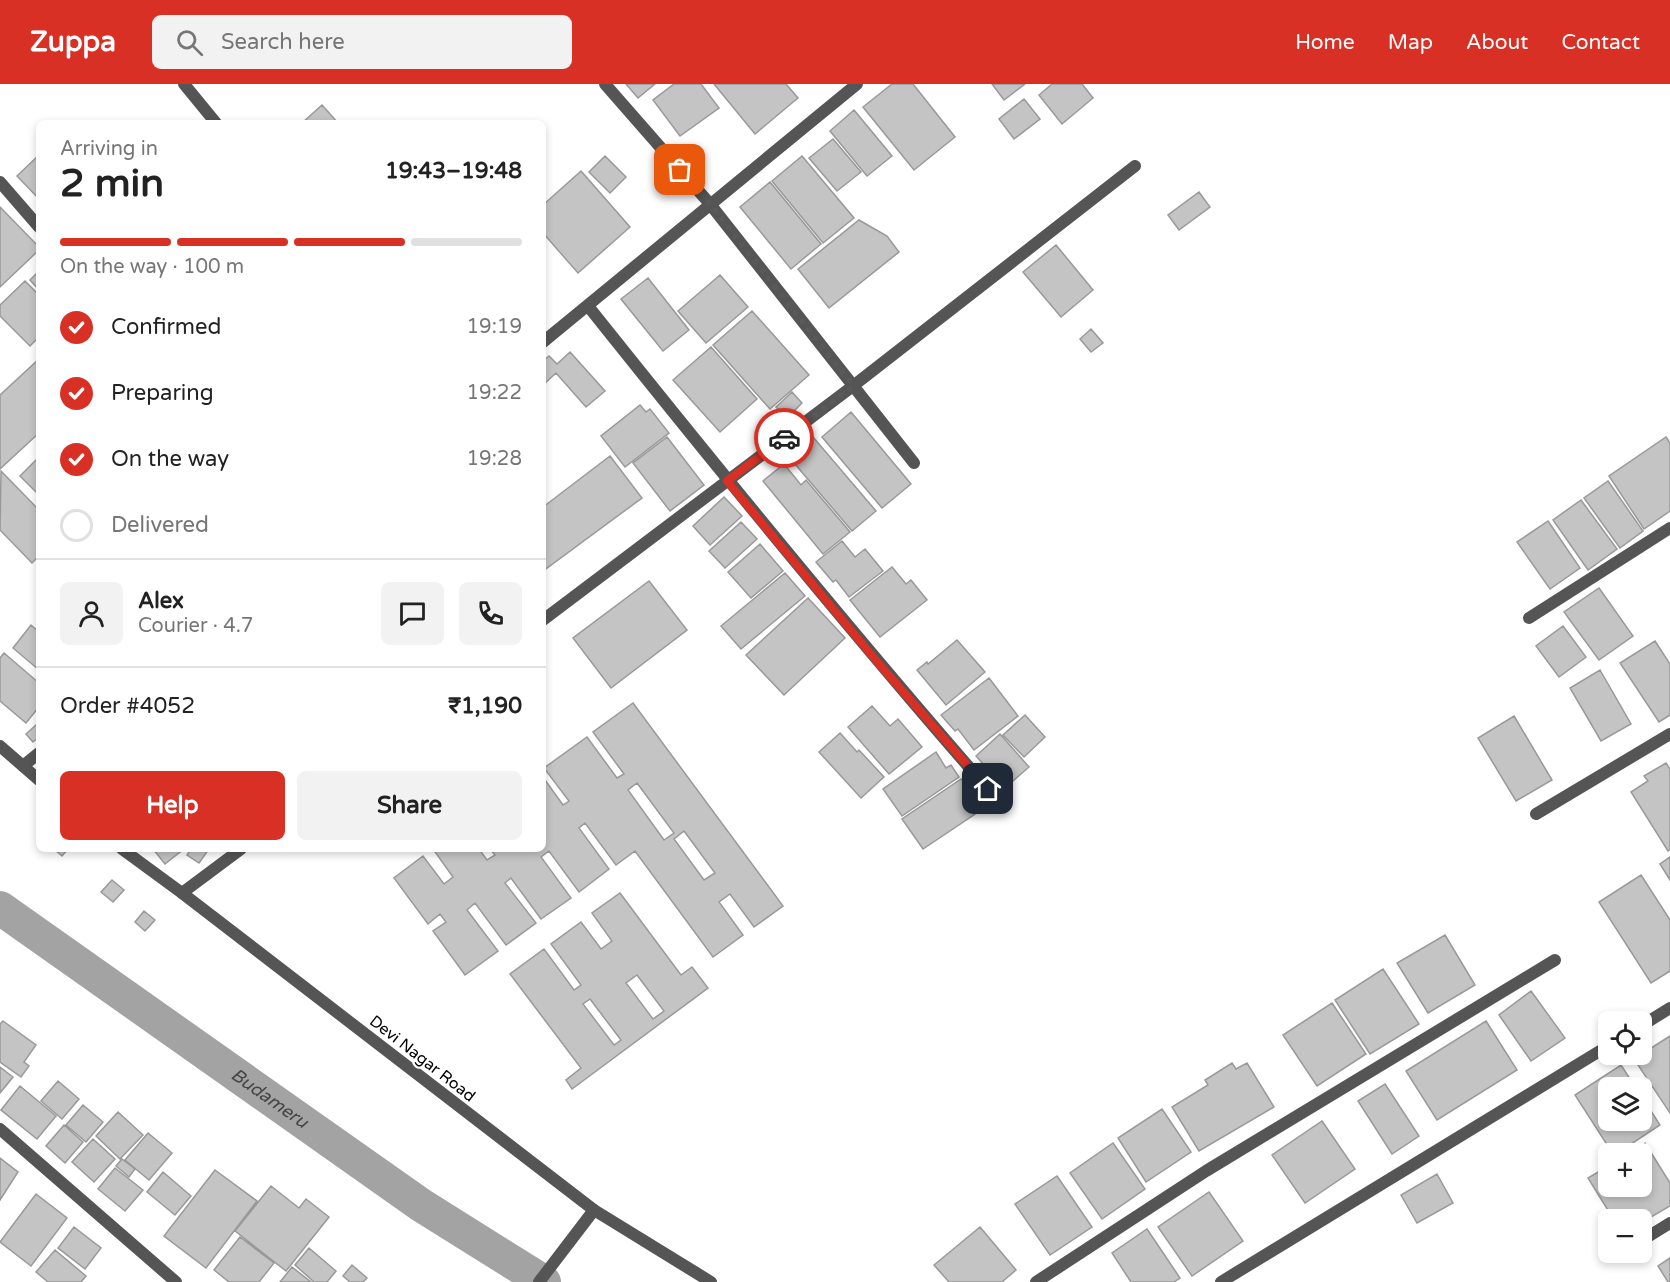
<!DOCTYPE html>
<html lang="en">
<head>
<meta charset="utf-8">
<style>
  body { margin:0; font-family:"Varela Round",sans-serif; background:#f2f2f2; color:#222; height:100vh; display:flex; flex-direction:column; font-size:22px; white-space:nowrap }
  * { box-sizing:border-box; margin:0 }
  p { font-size:20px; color:#767676 }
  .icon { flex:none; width:33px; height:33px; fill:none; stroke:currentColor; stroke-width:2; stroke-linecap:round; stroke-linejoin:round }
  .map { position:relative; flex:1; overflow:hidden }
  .details { position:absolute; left:36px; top:36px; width:510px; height:732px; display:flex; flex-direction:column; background:#fff; border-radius:9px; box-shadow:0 3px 9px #0003 }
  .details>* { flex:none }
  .tools { position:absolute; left:1598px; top:927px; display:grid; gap:12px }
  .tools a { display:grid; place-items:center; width:54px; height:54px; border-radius:9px; background:#fff; box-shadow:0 3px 9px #0003; font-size:30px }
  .pin { position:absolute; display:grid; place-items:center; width:51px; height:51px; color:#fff; margin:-26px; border-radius:12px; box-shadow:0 3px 9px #0006 }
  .courier { position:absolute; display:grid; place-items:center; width:60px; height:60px; margin:-30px; border:4px solid #d93025; border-radius:50%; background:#fff; color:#222; box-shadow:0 2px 8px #0007 }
  .head em { font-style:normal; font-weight:700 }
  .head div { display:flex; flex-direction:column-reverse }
  .head { display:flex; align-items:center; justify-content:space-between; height:102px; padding:0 24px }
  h1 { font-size:39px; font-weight:700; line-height:45px }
  .bar { display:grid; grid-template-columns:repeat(4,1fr); gap:9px 6px; align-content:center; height:72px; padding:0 24px }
  .bar i { height:8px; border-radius:4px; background:#e0e0e0 }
  .bar .current { background:#d93025 }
  .bar p { grid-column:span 4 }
  .line { display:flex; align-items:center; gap:15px; padding:0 24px; border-top:2px solid #e0e0e0 }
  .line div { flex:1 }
  .round { display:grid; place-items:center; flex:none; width:63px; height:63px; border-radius:9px; background:#f2f2f2 }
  ol { padding:0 24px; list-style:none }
  li { display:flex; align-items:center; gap:18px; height:66px }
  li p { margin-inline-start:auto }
  li .icon { padding:6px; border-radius:50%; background:#d93025; color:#fff; stroke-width:4 }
  li:last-child { color:#767676 }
  li i { width:33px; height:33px; border:3px solid #e0e0e0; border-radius:50% }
  .cta { display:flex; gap:12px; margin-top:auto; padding:12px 24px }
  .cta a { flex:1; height:69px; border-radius:9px; background:#d93025; color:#fff; font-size:24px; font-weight:700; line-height:69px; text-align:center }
  .cta a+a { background:#f2f2f2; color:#222 }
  header { display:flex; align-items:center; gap:36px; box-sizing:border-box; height:84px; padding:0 30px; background:#d93025; color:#fff }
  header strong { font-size:28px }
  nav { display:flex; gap:33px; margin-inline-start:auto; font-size:21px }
  .search { width:420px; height:54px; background:#f2f2f2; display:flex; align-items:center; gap:15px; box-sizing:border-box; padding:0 21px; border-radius:9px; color:#767676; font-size:22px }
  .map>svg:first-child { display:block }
</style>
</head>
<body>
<header>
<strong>Zuppa</strong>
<div class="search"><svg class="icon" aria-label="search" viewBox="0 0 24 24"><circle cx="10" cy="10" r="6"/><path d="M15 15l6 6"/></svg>Search here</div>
<nav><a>Home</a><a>Map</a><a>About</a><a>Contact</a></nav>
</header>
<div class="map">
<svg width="1670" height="1198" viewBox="0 0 1670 1198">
  <rect width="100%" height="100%" fill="#fff"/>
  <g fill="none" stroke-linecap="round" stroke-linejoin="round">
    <path stroke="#a3a3a3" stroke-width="34" id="s1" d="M 0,824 L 421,1121 L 544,1198"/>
  </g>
  <path fill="#c4c4c4" stroke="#999" stroke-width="1.5" fill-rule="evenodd" d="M 626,0 L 655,0 L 638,14 Z
    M 674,0 L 701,0 L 719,24 L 680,52 L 653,16 Z
    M 714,0 L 786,0 L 798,14 L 755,50 Z
    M 892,0 L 913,0 L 955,53 L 914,86 L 863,23 Z
    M 992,0 L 1025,0 L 1004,16 Z
    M 1052,0 L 1082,0 L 1093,14 L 1062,40 L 1039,11 Z
    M 1024,15 L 1040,35 L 1014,55 L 999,35 Z
    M 322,21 L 338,39 L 302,39 Z
    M 854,26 L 892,72 L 867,92 L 830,47 Z
    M 833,55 L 861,88 L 837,107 L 809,74 Z
    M 39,71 L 39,115 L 17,92 Z
    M 605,72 L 626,93 L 610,109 L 589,88 Z
    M 802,72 L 854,134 L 823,159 L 772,97 Z
    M 581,87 L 630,143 L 578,189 L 543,149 L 543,121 Z
    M 770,98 L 821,160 L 791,185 L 740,123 Z
    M 1199,108 L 1210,123 L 1179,146 L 1168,131 Z
    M 0,123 L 39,163 L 39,166 L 0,203 Z
    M 859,136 L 887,152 L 899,168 L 829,224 L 798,185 Z
    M 1056,161 L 1093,206 L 1061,233 L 1023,188 Z
    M 39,187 L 39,206 L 30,196 Z
    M 720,191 L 748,223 L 706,259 L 678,227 Z
    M 648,194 L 689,246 L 663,267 L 621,215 Z
    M 25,197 L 39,211 L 39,253 L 30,262 L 0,232 L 0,221 Z
    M 752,227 L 809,291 L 770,325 L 713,261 Z
    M 1091,245 L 1103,259 L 1091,268 L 1080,255 Z
    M 711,263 L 757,315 L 720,348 L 673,296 Z
    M 570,268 L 605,307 L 586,323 L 556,289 L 543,301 L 543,277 L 549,272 L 557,280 Z
    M 39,275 L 39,349 L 0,385 L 0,311 Z
    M 792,308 L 802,319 L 787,334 L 776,323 Z
    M 640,321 L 646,328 L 650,325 L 669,349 L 625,383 L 601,352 Z
    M 851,328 L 911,400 L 882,424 L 822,353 Z
    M 667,353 L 704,401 L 670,427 L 633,379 Z
    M 813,353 L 876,427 L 852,447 L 789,373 Z
    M 1666,353 L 1670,359 L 1670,427 L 1644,445 L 1609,392 Z
    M 610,372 L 642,414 L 543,487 L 543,423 Z
    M 39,373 L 39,411 L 20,392 Z
    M 784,380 L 801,401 L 806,396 L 850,448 L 823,470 L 763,397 Z
    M 1,387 L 39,426 L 39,472 L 32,479 L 0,446 Z
    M 1608,397 L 1643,447 L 1620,464 L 1584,414 Z
    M 724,413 L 742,432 L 710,461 L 693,442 Z
    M 1581,416 L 1617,465 L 1588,486 L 1553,436 Z
    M 1548,437 L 1580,484 L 1550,505 L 1517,458 Z
    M 741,438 L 757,455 L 725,484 L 709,467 Z
    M 842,457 L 855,473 L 865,465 L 883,487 L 849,513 L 836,496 L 833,498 L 816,478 Z
    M 760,460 L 783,487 L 751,514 L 728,488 Z
    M 892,483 L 906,500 L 911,496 L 927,516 L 880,553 L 850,516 Z
    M 785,489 L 805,512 L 741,565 L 721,542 Z
    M 649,497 L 687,546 L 611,604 L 573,554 Z
    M 1599,504 L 1633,552 L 1599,576 L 1564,528 Z
    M 808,514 L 845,554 L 784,611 L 746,571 Z
    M 31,541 L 39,548 L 39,586 L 13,564 Z
    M 1563,542 L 1586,573 L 1559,593 L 1536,562 Z
    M 957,556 L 985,588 L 946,621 L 917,586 L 927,578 L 928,580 Z
    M 1655,557 L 1670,580 L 1670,631 L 1659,638 L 1620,579 Z
    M 4,569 L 39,599 L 39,623 L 26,639 L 0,617 L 0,574 Z
    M 1600,586 L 1631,640 L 1601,657 L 1570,604 Z
    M 989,594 L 1018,632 L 974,666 L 958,645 L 955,647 L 941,631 Z
    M 633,619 L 783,822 L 754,843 L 730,810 L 719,818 L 743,851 L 713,873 L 635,767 L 616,781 L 585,739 L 579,744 L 609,785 L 579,808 L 549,767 L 541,773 L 571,814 L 541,835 L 511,794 L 505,799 L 536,839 L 506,861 L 475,819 L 467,826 L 498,867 L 465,891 L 433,847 L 446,838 L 440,830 L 428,840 L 394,794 L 423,772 L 444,800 L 453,793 L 433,765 L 479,765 L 487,776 L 495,771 L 490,765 L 543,765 L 543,693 L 563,721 L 569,717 L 544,684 L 587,653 L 617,694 L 624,690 L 593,648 ZM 637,699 L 674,749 L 664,756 L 628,706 ZM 684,747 L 715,789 L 704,796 L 674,755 Z
    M 872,622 L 890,642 L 898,635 L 922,663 L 889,690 L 848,643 Z
    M 1025,631 L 1045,653 L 1024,673 L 1003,651 Z
    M 1514,632 L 1552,696 L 1516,717 L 1478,654 Z
    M 36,641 L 39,644 L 39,653 L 33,658 L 26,650 Z
    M 840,649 L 857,668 L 859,666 L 884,693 L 861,714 L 819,668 Z
    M 1000,650 L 1029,683 L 1005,704 L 976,672 Z
    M 936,668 L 946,684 L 951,681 L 959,693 L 902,732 L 883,705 Z
    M 1666,679 L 1670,685 L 1670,766 L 1668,767 L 1631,708 L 1648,697 L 1644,692 Z
    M 961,695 L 973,712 L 977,709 L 987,722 L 923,765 L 902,735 Z
    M 54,765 L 68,765 L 62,772 Z
    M 153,765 L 184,765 L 165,780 Z
    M 191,765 L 209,765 L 199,779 L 187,771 Z
    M 1670,773 L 1670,796 L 1660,780 Z
    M 1641,791 L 1670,836 L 1670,887 L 1651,899 L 1599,818 Z
    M 112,796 L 124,806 L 113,818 L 101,808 Z
    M 620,809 L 681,891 L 692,883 L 708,904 L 572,1005 L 566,996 L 581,984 L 510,890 L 544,865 L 574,906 L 581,901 L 551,860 L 581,838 L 601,865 L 612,857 L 592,829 ZM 637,891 L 664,927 L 653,935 L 626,899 ZM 590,915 L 621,956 L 614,961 L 583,920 Z
    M 144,827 L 155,836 L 145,847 L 135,838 Z
    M 1445,851 L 1475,901 L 1428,929 L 1397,879 Z
    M 1383,885 L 1419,940 L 1370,970 L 1335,916 Z
    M 1531,907 L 1565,954 L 1531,977 L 1499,931 Z
    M 1332,919 L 1366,970 L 1317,1002 L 1283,951 Z
    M 3,937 L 36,961 L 24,978 L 29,982 L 21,993 L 0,978 L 0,940 Z
    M 1486,937 L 1517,986 L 1437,1036 L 1406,987 Z
    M 1670,952 L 1670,1029 L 1634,975 Z
    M 1232,979 L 1236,985 L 1247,979 L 1274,1023 L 1199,1067 L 1172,1023 L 1208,1001 L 1205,996 Z
    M 1621,981 L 1636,1004 L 1608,1004 L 1608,1036 L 1641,1036 L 1641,1011 L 1660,1041 L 1616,1070 L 1613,1070 L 1575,1011 Z
    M 0,983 L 13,993 L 0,1009 Z
    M 58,997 L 79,1015 L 62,1035 L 41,1017 Z
    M 1385,1000 L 1419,1052 L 1392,1070 L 1358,1017 Z
    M 20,1002 L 56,1032 L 37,1055 L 1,1026 Z
    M 83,1021 L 103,1038 L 86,1058 L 66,1041 Z
    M 1162,1025 L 1191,1068 L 1146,1098 L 1118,1054 Z
    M 118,1028 L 143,1051 L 120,1075 L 96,1052 Z
    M 1322,1037 L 1355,1085 L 1305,1119 L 1272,1071 Z
    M 64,1041 L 83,1058 L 65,1079 L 46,1062 Z
    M 148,1049 L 172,1069 L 149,1096 L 125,1076 Z
    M 93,1055 L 115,1075 L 94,1098 L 72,1078 Z
    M 1113,1059 L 1145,1105 L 1102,1135 L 1070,1089 Z
    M 1645,1059 L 1670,1099 L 1670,1122 L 1641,1139 L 1641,1136 L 1614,1136 L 1588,1094 L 1608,1082 L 1608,1102 L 1641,1102 L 1641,1070 L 1628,1070 Z
    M 0,1074 L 18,1088 L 0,1116 Z
    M 122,1075 L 135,1085 L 129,1093 L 116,1082 Z
    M 115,1084 L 143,1106 L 125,1127 L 98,1105 Z
    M 215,1086 L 257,1117 L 206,1184 L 164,1152 Z
    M 163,1088 L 191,1112 L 175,1131 L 147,1108 Z
    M 1437,1090 L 1453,1119 L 1417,1139 L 1401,1111 Z
    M 1057,1092 L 1092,1143 L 1050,1171 L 1015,1120 Z
    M 271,1102 L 299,1124 L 306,1115 L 329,1133 L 286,1187 L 235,1147 Z
    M 1209,1108 L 1243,1157 L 1192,1192 L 1158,1143 Z
    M 36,1110 L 67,1134 L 31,1182 L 0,1158 Z
    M 74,1143 L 101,1164 L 85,1185 L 58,1164 Z
    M 980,1143 L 1016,1186 L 1002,1198 L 949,1198 L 934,1181 Z
    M 1147,1145 L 1180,1194 L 1174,1198 L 1131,1198 L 1112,1169 Z
    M 240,1153 L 274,1179 L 259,1198 L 229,1198 L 214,1186 Z
    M 309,1164 L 336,1187 L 327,1198 L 314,1198 L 295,1181 Z
    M 55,1166 L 86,1192 L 81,1198 L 48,1198 L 36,1188 Z
    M 1670,1174 L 1670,1198 L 1668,1198 L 1658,1182 Z
    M 352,1181 L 367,1194 L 363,1198 L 350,1198 L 343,1192 Z
    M 292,1183 L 311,1198 L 280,1198 Z"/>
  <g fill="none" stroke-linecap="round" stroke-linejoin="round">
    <path stroke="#555" stroke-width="12" d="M 184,0 L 216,39
      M 605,0 L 710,120 L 914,379
      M 0,98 L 39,143
      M 588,222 C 718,385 850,547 988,705
      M 543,258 L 857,0
      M 1529,534 L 1670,444
      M 543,536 L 853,302 L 1135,82
      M 23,682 L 39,669
      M 1536,730 L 1670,650
      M 182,809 L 241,765
      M 1641,942 L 1670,924
      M 1641,1157 L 1670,1139
      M 1616,1173 L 1624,1168
      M 539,1198 L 594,1126
      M 1036,1198 L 1206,1087 L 1555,876
      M 1221,1198 L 1608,962"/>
    <path stroke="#555" stroke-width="12" d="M 0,662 L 39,696
      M 122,765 L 182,809 L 594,1126 L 711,1198
      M 0,1045 L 176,1198"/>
  </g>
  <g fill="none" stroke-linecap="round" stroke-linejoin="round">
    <path stroke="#595959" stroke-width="6" stroke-dasharray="0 10.8" d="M 680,86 L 710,120 L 853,302 L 784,354"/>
    <path stroke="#d93025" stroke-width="8" d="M 784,354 L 727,397 L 879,580 L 988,705"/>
  </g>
  <g text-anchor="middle" stroke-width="4.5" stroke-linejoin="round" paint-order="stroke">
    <g font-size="16" fill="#000" stroke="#fff">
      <text transform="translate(423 974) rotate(38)" y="6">Devi Nagar Road</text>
    </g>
    <g font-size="18" font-style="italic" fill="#444" stroke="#fff">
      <text dy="6" stroke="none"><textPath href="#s1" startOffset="330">Budameru</textPath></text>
    </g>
  </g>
</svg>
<div class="tools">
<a><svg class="icon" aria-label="locate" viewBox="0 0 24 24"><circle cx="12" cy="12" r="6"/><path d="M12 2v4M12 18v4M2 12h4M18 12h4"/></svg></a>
<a><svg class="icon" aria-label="layers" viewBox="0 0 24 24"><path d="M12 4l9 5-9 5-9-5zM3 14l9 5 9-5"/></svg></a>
<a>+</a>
<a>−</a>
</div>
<div class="pin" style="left:680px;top:86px;background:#ea580c"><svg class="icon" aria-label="bag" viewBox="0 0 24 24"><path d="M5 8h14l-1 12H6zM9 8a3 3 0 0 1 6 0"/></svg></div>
<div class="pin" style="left:988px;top:705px;background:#1f2937"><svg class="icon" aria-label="home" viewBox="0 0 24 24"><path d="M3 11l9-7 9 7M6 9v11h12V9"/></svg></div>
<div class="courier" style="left:784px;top:354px"><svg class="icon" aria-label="car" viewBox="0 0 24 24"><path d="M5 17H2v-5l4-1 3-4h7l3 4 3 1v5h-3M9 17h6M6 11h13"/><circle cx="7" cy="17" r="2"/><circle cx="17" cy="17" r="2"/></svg></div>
<section class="details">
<div class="head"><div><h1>2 min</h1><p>Arriving in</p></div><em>19:43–19:48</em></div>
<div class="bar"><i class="current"></i><i class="current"></i><i class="current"></i><i></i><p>On the way · 100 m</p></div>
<ol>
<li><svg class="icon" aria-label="check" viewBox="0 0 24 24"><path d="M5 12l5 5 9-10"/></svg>Confirmed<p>19:19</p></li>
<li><svg class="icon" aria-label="check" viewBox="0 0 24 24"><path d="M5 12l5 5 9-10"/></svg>Preparing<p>19:22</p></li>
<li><svg class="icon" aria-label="check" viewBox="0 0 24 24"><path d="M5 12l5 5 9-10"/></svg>On the way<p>19:28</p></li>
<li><i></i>Delivered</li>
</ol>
<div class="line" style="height:108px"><a class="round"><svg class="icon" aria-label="person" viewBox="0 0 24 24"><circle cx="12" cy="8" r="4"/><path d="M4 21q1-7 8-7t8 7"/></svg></a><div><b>Alex</b><p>Courier · 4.7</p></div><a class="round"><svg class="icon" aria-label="chat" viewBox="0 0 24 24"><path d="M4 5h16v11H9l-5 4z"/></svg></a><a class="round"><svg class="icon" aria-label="phone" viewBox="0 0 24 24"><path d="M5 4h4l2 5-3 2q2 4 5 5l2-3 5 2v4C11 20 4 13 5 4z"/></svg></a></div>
<div class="line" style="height:78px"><div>Order #4052</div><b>₹1,190</b></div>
<div class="cta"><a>Help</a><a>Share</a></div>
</section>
</div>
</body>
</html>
